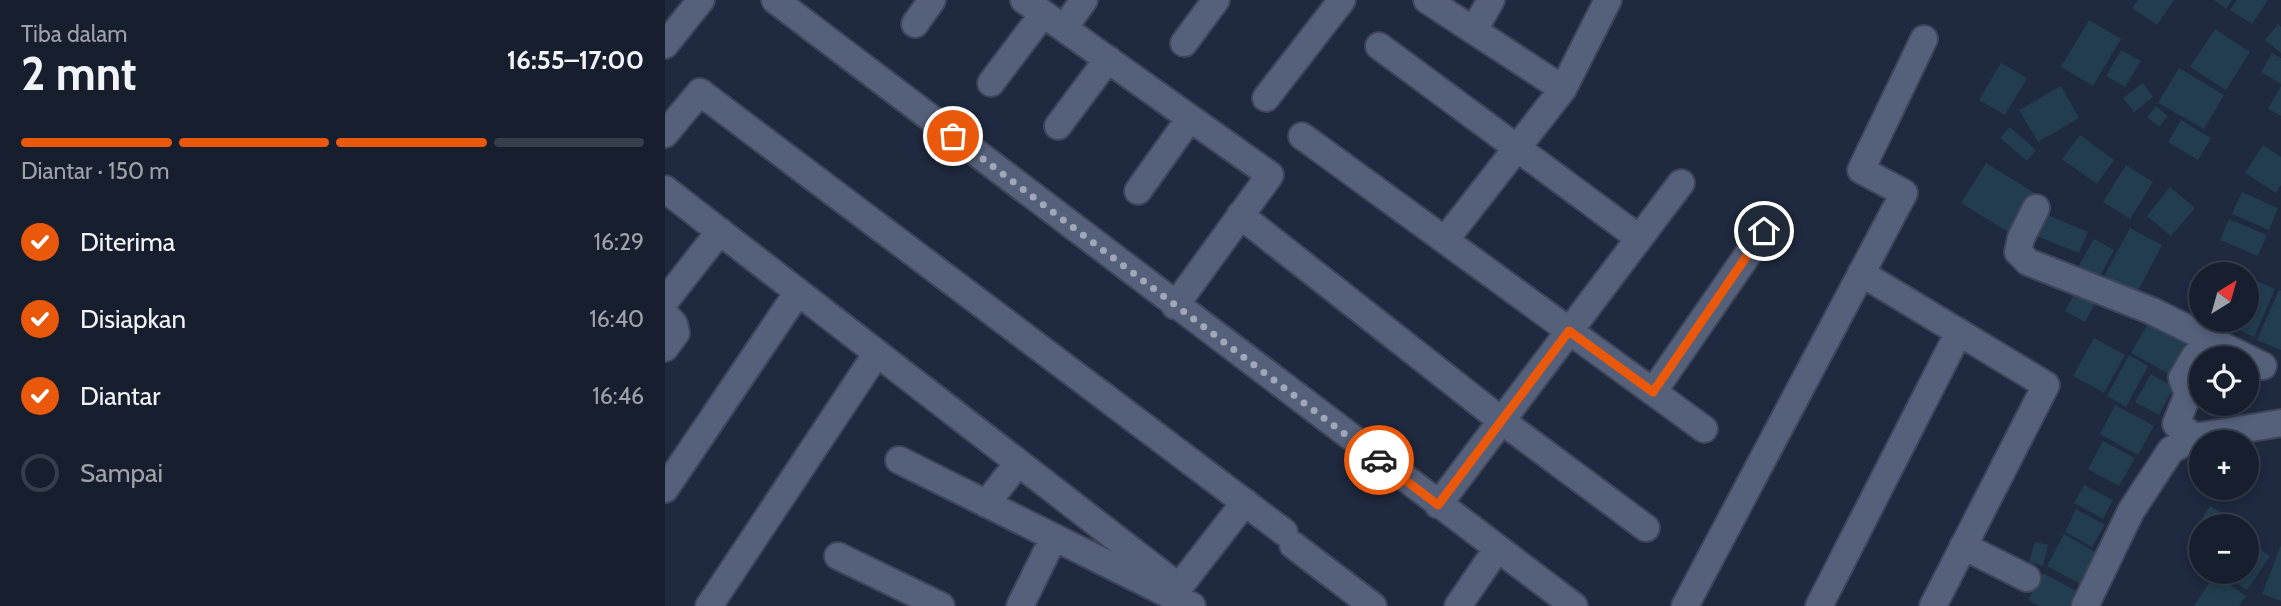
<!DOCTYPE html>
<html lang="id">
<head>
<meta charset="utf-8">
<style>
  body { margin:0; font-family:Cabin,sans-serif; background:#202737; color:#f1f3f6; height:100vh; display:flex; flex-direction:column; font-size:26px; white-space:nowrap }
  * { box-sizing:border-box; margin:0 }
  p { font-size:23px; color:#9ea2aa }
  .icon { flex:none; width:38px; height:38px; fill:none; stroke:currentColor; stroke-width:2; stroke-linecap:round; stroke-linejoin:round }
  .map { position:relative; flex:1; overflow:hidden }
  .sheet { display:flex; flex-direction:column; background:#171f2f; width:665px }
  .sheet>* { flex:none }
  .needle { width:46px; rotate:37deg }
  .fabs { position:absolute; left:1524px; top:262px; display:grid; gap:14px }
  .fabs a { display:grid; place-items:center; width:70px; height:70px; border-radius:50%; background:#171f2f; box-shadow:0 4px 10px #0003,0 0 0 2px #363d4b; font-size:35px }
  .pin { position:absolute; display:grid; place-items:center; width:60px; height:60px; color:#fff; margin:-30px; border:4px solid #fff; border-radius:50%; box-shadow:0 2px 7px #0007 }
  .courier { position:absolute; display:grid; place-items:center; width:70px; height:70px; margin:-35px; border:5px solid #ea580c; border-radius:50%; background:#fff; color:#222; box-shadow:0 2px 9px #0007 }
  .summary em { font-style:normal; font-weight:700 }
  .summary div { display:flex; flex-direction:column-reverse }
  .summary { display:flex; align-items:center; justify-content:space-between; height:119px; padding:0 21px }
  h1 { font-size:46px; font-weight:700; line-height:52px }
  .bar { display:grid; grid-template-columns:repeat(4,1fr); gap:10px 7px; align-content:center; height:84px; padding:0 21px }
  .bar i { height:9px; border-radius:5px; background:#363d4b }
  .bar .active { background:#ea580c }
  .bar p { grid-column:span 4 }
  ol { padding:0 21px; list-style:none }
  li { display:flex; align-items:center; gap:21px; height:77px }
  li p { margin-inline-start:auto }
  li .icon { padding:7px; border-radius:50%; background:#ea580c; color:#fff; stroke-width:4 }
  li:last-child { color:#9ea2aa }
  li i { width:38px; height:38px; border:4px solid #363d4b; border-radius:50% }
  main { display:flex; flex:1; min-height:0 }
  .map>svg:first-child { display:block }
</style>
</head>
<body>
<main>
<section class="sheet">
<div class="summary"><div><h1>2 mnt</h1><p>Tiba dalam</p></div><em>16:55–17:00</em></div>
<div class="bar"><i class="active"></i><i class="active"></i><i class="active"></i><i></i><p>Diantar · 150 m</p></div>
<ol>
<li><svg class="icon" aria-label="check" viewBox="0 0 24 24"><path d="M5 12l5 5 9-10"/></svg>Diterima<p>16:29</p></li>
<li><svg class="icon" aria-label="check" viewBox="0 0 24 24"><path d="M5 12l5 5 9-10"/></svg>Disiapkan<p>16:40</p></li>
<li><svg class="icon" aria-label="check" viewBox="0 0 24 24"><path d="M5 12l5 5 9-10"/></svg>Diantar<p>16:46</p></li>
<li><i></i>Sampai</li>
</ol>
</section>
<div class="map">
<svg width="1616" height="606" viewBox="0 0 1616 606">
  <rect width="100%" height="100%" fill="#1f293f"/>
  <path fill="#223d4f" d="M 1473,0 L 1509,0 L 1492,25 L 1467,8 Z
    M 1549,0 L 1567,0 L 1561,9 Z
    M 1572,0 L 1603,0 L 1587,24 L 1565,10 Z
    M 1424,20 L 1456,39 L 1428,86 L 1396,67 Z
    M 1613,24 L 1616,27 L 1616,53 L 1600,40 Z
    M 1550,29 L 1585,52 L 1561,90 L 1525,67 Z
    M 1456,50 L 1476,61 L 1460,87 L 1441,76 Z
    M 1607,53 L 1616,58 L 1616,84 L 1596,72 Z
    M 1336,63 L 1362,78 L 1340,115 L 1314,100 Z
    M 1514,68 L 1559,95 L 1539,129 L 1493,103 Z
    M 1478,83 L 1488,97 L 1469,112 L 1458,98 Z
    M 1396,86 L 1414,118 L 1373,142 L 1354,110 Z
    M 1616,86 L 1616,116 L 1603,109 Z
    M 1491,106 L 1503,116 L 1494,127 L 1482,117 Z
    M 1516,120 L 1546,138 L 1533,160 L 1503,142 Z
    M 1345,127 L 1371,150 L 1362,161 L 1335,138 Z
    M 1415,135 L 1449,160 L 1432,184 L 1397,159 Z
    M 1598,145 L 1616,157 L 1616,185 L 1611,193 L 1580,173 Z
    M 1321,163 L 1370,193 L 1345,233 L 1296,203 Z
    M 1461,165 L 1488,182 L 1465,219 L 1438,202 Z
    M 1505,187 L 1530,208 L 1506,236 L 1482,216 Z
    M 1577,192 L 1613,208 L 1604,230 L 1567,214 Z
    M 1380,214 L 1423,232 L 1414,253 L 1371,236 Z
    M 1564,219 L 1602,235 L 1593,256 L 1555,240 Z
    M 1465,228 L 1497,245 L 1469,298 L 1437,280 Z
    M 1429,239 L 1449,250 L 1434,278 L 1413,267 Z
    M 1585,278 L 1610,289 L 1589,337 L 1565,326 L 1567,320 L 1582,320 L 1582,286 Z
    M 1412,289 L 1432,300 L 1420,322 L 1400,311 Z
    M 1614,290 L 1616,291 L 1616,350 L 1592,340 Z
    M 1488,314 L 1525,334 L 1504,374 L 1466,353 Z
    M 1429,338 L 1460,355 L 1439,393 L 1408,376 Z
    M 1464,355 L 1483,366 L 1461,407 L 1442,396 Z
    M 1582,364 L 1598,371 L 1588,394 L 1582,391 Z
    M 1486,374 L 1509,387 L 1494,415 L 1470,402 Z
    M 1536,393 L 1536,404 L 1578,404 L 1569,424 L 1531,407 Z
    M 1450,405 L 1489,426 L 1473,455 L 1435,434 Z
    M 1438,441 L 1470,458 L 1454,486 L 1423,469 Z
    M 1419,485 L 1448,500 L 1438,519 L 1409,503 Z
    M 1545,506 L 1560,515 L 1552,527 L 1536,527 L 1536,544 L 1525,537 Z
    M 1411,509 L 1440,525 L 1427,547 L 1400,532 Z
    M 1399,534 L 1432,553 L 1415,584 L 1382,566 Z
    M 1583,541 L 1605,556 L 1582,590 L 1560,575 L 1562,572 L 1582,572 Z
    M 1370,542 L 1383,545 L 1378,566 L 1364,562 Z
    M 1616,545 L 1616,601 L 1597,594 Z
    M 1378,573 L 1413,592 L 1406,606 L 1374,606 L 1363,600 Z
    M 1550,574 L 1581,596 L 1574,606 L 1529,606 Z"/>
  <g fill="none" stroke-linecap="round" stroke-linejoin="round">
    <g stroke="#3e4558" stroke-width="30">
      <path id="street" d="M 110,0 L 909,606
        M 359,0 L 605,175 L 510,306
        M 762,0 L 898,89
        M 250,24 L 267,0
        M 399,28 L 419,0
        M 809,30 L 826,0
        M 519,43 L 551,0
        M 0,45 L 36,0
        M 714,46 L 974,238
        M 326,83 L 378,14
        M 601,98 L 677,0
        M 393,126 L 443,59
        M 0,134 L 35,92 L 619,532
        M 637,136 L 1039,429
        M 0,189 L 514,587 L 580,502
        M 473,191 L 525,118
        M 1371,208 L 1356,238 L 1353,252 L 1363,262 L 1487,311 L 1598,366
        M 575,215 L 837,421 L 981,528
        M 780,240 L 898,89 L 943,0
        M 1196,273 L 1381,385 L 1268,606
        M 1,300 L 55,231
        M 0,314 L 9,324 L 11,333 L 0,348
        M 988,392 L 1099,231
        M 1530,437 L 1511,424 L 1523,394 L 1517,378 L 1530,356 L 1545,340
        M 234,460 L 527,606
        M 0,489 L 133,292
        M 321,504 L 353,463
        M 773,505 L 1016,183
        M 628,545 L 708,606
        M 1298,546 L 1362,578
        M 173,556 L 276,606
        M 44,606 L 212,353
        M 355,606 L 389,537
        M 793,606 L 832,549
        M 1020,606 L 1239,193 L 1196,170 L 1259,39
        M 1154,606 L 1294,332
        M 1420,606 L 1466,511 L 1506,450 L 1530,437 L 1616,423"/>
    </g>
    <use href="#street" stroke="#55617b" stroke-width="26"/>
  </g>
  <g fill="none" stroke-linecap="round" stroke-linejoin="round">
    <path stroke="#9fa7b9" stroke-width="7" stroke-dasharray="0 12.6" d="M 288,136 L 714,460"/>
    <path stroke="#ea580c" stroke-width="9" d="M 714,460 L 773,505 L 904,331 L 988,392 L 1099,231"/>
  </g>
</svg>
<div class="fabs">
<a><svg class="needle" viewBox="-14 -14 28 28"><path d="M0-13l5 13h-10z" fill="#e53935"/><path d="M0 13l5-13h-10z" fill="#9ea2aa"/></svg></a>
<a><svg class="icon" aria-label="locate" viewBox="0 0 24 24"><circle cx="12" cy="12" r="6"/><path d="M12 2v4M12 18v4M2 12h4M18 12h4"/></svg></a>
<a>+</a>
<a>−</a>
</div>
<div class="pin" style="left:288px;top:136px;background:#ea580c"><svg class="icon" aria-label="bag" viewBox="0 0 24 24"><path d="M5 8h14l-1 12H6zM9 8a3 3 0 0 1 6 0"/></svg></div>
<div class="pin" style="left:1099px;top:231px;background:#1f2937"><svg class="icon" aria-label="home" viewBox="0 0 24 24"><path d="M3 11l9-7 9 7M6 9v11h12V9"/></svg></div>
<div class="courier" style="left:714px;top:460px"><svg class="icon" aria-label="car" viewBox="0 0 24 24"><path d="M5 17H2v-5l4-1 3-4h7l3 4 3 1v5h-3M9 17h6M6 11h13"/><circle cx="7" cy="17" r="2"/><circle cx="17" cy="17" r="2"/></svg></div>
</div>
</main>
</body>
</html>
